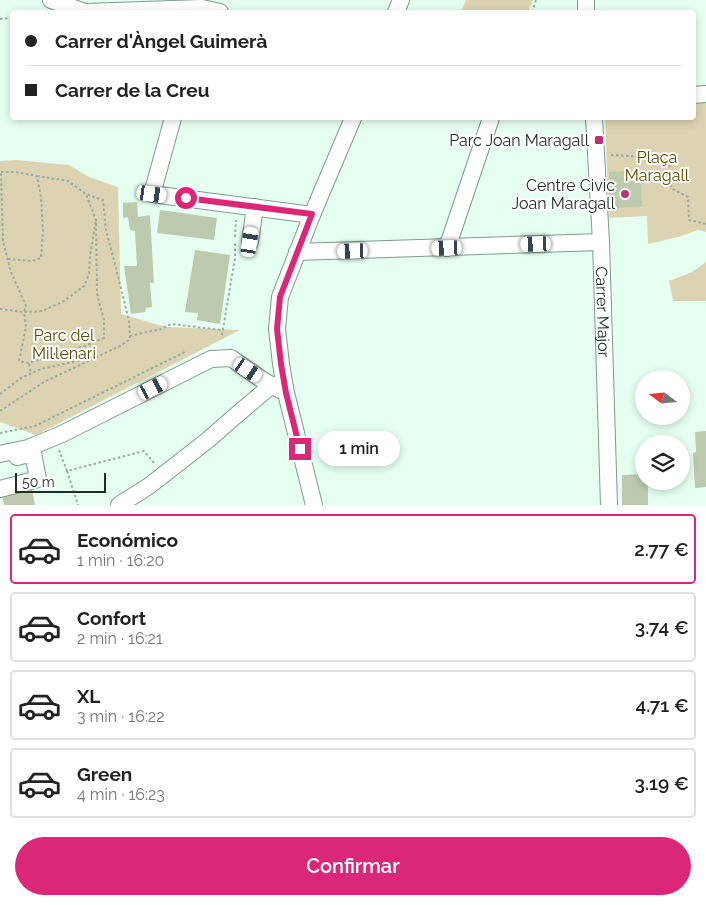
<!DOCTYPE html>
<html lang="es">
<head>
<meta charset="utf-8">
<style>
  :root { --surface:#fff; --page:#f2f2f2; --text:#222; --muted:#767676; --line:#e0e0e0; --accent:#db2777 }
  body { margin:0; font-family:Raleway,sans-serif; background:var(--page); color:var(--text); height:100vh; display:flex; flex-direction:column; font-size:19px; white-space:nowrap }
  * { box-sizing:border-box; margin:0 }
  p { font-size:16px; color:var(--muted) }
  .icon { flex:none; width:28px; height:28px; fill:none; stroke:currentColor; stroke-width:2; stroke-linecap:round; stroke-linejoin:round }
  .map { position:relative; height:505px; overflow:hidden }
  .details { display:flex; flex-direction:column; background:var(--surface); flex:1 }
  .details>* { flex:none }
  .guide { position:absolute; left:10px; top:10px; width:686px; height:110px; border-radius:5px; box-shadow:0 2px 8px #0003; display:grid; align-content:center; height:110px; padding:0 15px; background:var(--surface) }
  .needle { width:32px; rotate:286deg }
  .buttons { position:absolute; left:635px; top:370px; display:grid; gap:10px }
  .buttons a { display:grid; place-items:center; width:55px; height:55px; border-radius:50%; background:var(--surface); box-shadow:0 2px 8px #0003; font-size:25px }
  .scale { position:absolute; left:15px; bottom:12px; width:91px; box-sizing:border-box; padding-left:5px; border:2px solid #212d26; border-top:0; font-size:14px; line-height:18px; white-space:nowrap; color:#212d26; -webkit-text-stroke:4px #fff; paint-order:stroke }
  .end { position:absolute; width:22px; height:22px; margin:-11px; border:6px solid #db2777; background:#fff; box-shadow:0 0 0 2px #fff }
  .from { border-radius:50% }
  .bubble { position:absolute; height:35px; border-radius:18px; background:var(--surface); box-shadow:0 2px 8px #0003; font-size:16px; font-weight:600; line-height:35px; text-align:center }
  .car { position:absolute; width:15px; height:30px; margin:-15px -8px; border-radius:6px; box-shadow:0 0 4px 1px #0007; background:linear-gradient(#fff 24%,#345 0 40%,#fff 0 76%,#345 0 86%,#fff 0) }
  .guide b { display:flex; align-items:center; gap:18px; height:48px; font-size:19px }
  .guide b+b { border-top:1px solid var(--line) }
  .guide i { width:12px; height:12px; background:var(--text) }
  ul { padding:9px 0 0; list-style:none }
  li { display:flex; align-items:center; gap:15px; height:70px; margin:0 10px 8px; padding:0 5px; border:2px solid var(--line); border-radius:5px }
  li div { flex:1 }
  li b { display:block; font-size:19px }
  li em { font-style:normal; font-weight:600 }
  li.selected { border-color:var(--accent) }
  li>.icon { width:45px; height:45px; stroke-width:1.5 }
  .cta { display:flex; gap:10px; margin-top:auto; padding:10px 15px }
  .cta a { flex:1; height:58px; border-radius:30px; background:var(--accent); color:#fff; font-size:20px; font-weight:600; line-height:58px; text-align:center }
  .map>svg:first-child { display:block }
</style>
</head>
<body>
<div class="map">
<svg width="706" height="505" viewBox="0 0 706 505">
  <rect width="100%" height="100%" fill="#e5fff0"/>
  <!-- green -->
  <g fill="#dcd3b3">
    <path d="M466,0h67l-5,12h-67z"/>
    <path d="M694,100h12v132l-8,-2 -20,7 -30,7 -1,-28 -38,2 -4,-100h89z"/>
    <path d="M16,160l53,5 20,12 29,10 3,127 45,13 74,3 -204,105 -36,-13v-261z"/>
    <path d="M706,262v39h-33l-4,-20 23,-9z"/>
  </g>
  <!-- building -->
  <g fill="#bdcaae">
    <path d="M640,170l2,37 -32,1 -1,-36z"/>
    <path d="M137,202l1,15 12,-2 4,68h-4l2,24 -6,1 -1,4 -14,2 -7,-48h13l-2,-35 -5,-1 -2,-13 -5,1v-15z"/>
    <path d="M160,210l57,8 -3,22 -57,-7z"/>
    <path d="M195,250l35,5 -10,69 -23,-4 1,-7 -13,-1z"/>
    <path d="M706,431v56l-11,1 -2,-35 3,-1 -1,-20z"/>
    <path d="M644,474v7h4v24h-26v-30z"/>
    <path d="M31,484l4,21h-31l-2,-13z"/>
  </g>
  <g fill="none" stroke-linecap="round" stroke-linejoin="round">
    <defs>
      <g id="minor">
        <path d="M51,0l34,12 117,-4 18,4"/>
        <path d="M586,0v12"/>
        <path d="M396,12l5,-12"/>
        <path d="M694,95l12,-1"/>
        <path d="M173,118l-21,76 160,21"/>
        <path id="s1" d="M594,118l7,124 8,263"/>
        <path d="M250,242l5,-35"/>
        <path d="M447,248l44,-130"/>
        <path d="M297,252l304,-10"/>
        <path d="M0,454l28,-6 34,-14 149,-75 20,-1 33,23 22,12"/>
        <path d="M0,489l38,-10 -5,-26 -16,4"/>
        <path d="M119,505l30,-19 59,-46 25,-22 39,-33"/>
        <path d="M314,505l-28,-112 -5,-29 -4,-35 3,-32 32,-82 41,-97"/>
      </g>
    </defs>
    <!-- minor casing -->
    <use href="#minor" stroke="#7e9b8a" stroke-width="18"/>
    <!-- path -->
    <g stroke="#98aca0" stroke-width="2" stroke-dasharray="2.5 2.5" stroke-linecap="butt">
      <path d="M532,12l4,-12"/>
      <path d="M0,19l12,-1"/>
      <path d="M611,155l58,3 2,30 17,9 1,23 17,4"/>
      <path d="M1,172h14l22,4 4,21 2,33 -2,28 -9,3 -24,-2"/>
      <path d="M37,176l31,5 18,13 10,26 1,74 7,26v18l-19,8 -21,5 -35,12 -10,-2 7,-34 -2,-15 18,-1 22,-10 20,-15 5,-12 1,-18 6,-36"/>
      <path d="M235,237l1,-17"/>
      <path d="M0,309l24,3 2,-6 -15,-34 -8,-31 -2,-69"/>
      <path d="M222,335l13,-77v-16"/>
      <path d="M130,336l31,-7 10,-5 51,6"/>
      <path d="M29,364l2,10"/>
      <path d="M0,394l21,-16 20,-9 50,-11"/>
      <path d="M0,411l44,-29 76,-36 10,-7 -1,-18 -13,-53 -10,-38 -3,-30 -17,-6"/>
      <path d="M0,433l35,-7 150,-74"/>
      <path d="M59,450l8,21 77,-20 10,12"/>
      <path d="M67,471l11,34"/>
    </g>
    <!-- minor -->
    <use href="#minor" stroke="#fff" stroke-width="16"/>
  </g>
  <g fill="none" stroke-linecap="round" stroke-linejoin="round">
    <!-- route -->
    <path stroke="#db2777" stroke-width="6" d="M186,198l126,16 -32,83 -3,32 4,35 5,29 14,56"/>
  </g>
  <!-- markers -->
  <g fill="#bb3372" stroke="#fff" stroke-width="2">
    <rect x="594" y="135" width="10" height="10" rx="2.5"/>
    <circle cx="625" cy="194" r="5"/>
  </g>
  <g text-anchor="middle" stroke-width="4" stroke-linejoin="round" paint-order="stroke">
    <!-- poi labels -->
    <g font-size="16" fill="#212d26" stroke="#fff" text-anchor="end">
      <text x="589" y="146">Parc Joan Maragall</text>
      <text x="615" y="191">Centre Civic<tspan x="615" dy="18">Joan Maragall</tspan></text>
    </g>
    <!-- park labels -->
    <g font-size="16" fill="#5c4c00" stroke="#fff">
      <text x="657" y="163">Plaça<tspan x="657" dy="18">Maragall</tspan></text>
      <text x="64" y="341">Parc del<tspan x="64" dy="18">Mil·lenari</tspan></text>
    </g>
    <!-- street labels -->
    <g font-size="16" fill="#212d26" stroke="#fff">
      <text dy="6" stroke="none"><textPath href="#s1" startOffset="194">Carrer Major</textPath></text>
    </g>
  </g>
</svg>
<div class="buttons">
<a><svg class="needle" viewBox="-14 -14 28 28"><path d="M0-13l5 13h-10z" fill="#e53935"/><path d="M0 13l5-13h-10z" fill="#767676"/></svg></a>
<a><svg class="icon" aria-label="layers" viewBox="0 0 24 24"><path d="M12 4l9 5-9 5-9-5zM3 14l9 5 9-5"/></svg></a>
</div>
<div class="scale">50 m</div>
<i class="end from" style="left:186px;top:198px"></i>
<i class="end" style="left:300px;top:449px"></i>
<div class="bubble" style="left:318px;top:431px;width:82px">1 min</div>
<i class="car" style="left:152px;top:194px;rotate:98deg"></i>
<i class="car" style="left:250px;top:242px;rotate:9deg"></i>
<i class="car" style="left:536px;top:244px;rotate:268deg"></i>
<i class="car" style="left:447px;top:248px;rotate:268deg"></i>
<i class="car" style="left:353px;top:251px;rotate:268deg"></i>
<i class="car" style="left:248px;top:370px;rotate:124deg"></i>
<i class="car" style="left:153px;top:388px;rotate:63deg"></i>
<div class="guide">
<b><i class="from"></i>Carrer d'Àngel Guimerà</b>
<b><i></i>Carrer de la Creu</b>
</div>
</div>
<section class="details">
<ul>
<li class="selected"><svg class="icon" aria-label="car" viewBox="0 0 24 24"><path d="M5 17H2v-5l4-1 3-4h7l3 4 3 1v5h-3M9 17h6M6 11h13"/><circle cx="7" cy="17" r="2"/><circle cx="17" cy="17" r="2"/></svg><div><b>Económico</b><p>1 min · 16:20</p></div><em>2.77 €</em></li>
<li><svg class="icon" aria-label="car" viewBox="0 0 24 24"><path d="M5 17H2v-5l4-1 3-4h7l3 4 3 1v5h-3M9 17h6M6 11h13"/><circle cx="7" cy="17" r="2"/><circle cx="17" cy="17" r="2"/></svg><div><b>Confort</b><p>2 min · 16:21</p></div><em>3.74 €</em></li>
<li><svg class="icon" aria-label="car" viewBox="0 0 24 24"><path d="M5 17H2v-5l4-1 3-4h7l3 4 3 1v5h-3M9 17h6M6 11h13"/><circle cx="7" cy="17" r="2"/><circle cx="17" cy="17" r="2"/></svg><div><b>XL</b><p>3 min · 16:22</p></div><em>4.71 €</em></li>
<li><svg class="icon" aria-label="car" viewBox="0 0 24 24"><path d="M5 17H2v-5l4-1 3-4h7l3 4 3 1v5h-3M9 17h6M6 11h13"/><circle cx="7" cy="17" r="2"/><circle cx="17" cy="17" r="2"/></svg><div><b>Green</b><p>4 min · 16:23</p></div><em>3.19 €</em></li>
</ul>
<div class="cta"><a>Confirmar</a></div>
</section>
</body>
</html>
